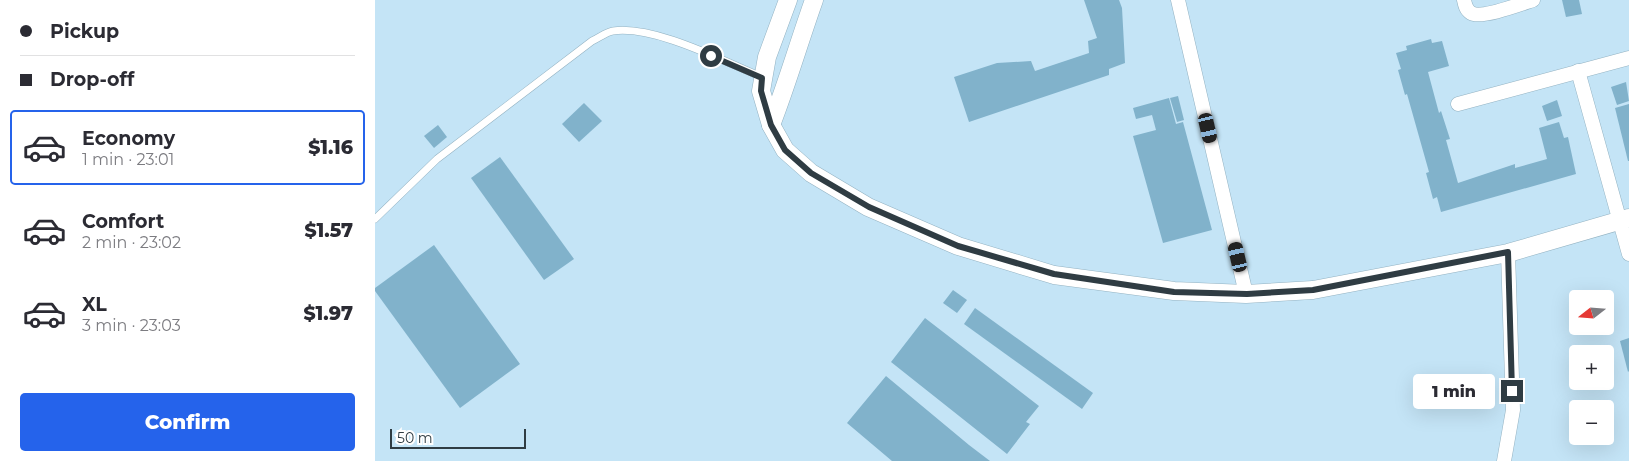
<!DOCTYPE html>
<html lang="en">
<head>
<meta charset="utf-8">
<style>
  :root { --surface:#fff; --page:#f2f2f3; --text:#2b2b33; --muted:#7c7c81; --line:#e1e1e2; --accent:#2563eb }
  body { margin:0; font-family:Montserrat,sans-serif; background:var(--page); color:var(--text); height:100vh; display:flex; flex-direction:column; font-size:19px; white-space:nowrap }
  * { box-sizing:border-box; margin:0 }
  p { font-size:16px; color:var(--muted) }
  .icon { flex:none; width:28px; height:28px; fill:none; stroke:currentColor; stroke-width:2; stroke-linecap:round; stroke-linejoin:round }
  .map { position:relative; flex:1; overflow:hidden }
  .drawer { display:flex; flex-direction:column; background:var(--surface); width:375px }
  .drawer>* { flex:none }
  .top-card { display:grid; align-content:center; height:110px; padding:0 20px; background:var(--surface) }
  .needle { width:32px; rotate:253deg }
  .fabs { position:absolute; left:1194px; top:290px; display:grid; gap:10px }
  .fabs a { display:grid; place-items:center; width:45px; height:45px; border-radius:5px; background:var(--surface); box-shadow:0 5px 20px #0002; font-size:25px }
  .scale { position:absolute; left:15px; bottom:12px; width:136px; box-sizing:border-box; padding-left:5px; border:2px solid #2f3c43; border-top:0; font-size:14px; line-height:18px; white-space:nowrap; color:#2f3c43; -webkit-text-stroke:4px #fff; paint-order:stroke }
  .end { position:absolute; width:22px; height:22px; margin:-11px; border:6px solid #2f3c43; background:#fff; box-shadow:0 0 0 2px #fff }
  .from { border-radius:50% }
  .bubble { position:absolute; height:35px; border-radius:5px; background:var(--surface); box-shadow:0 5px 20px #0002; font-size:16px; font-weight:800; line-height:35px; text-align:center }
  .car { position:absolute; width:15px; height:30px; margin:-15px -8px; border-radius:6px; box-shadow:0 0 4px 1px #0007; background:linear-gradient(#222 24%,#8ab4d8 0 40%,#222 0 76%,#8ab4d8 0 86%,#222 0) }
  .top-card b { display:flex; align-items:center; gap:18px; height:48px; font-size:19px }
  .top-card b+b { border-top:1px solid var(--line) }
  .top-card i { width:12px; height:12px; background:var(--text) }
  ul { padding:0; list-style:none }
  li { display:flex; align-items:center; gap:15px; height:75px; margin:0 10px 8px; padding:0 10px; border:2px solid transparent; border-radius:5px }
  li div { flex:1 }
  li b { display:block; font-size:19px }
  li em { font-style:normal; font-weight:800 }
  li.on { border-color:var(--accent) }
  li>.icon { width:45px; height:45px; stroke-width:1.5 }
  .primary-button { display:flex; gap:10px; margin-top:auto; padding:10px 20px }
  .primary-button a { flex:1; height:58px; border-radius:5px; background:var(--accent); color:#fff; font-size:20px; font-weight:800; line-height:58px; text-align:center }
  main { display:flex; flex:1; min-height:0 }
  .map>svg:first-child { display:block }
</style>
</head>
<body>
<main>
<section class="drawer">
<div class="top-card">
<b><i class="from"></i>Pickup</b>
<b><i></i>Drop-off</b>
</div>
<ul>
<li class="on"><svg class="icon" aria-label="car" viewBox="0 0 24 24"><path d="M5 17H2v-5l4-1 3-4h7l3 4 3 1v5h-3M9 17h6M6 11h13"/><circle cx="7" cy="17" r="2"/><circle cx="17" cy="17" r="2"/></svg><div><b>Economy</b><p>1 min · 23:01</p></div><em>$1.16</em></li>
<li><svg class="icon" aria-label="car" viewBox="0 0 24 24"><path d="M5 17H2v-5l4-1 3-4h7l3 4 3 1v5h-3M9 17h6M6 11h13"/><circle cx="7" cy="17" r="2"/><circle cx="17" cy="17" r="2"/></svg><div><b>Comfort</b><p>2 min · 23:02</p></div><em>$1.57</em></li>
<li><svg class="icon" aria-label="car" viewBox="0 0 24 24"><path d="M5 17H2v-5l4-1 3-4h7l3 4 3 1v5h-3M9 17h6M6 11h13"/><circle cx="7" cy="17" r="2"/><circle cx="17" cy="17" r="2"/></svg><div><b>XL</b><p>3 min · 23:03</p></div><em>$1.97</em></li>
</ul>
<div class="primary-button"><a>Confirm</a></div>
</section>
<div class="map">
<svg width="1254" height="461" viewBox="0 0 1254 461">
  <rect width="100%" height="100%" fill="#c4e4f6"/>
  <!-- building -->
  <g fill="#81b2cb">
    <path d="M709,0h35l3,8 3,55 -16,6v6l-140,47 -15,-45 43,-14 34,-2 4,10 54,-18 -1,-12 9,-3z"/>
    <path d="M1187,0h17l3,14 -16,3z"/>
    <path d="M1056,39l1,4 10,-2 7,25 -21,6 11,41 2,-2 9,28 -4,1 12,43 57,-19v4l32,-9 -8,-31 20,-6 5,16 4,-1 8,37 -135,38 -4,-15 -4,2 -7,-26 3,-1 -22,-78 -2,1 -7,-25 3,-1 -5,-16 11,-3 -1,-4z"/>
    <path d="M1251,82l3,19 -12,4 -6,-18z"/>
    <path d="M803,96l6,24 -7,2 -7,-24z"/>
    <path d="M794,98l7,26 7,-2 29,108 -49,13 -30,-107 23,-6 -4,-15 -16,4 -3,-11z"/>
    <path d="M1182,100l5,16 -15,5 -5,-15z"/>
    <path d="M209,103l18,18 -23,21 -17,-18z"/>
    <path d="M1254,104v57h-1l-13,-53z"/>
    <path d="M63,125l9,12 -13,11 -10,-12z"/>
    <path d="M125,157l74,102 -30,21 -73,-102z"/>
    <path d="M59,245l86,119 -60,44 -85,-117v-3z"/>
    <path d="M578,290l14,10 -10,13 -14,-10z"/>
    <path d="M600,308l118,85 -11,16 -118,-85z"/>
    <path d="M550,318l114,88 -13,16 4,2 -23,30 -116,-92z"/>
    <path d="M1254,338v33l-1,1 -8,-31z"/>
    <path d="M511,376l83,69 21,16h-98l-45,-38z"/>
  </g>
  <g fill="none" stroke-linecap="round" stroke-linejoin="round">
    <defs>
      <path id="service" d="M0,219l62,-60 155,-118c7,-3 14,-9 21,-10 41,-6 110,30 149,46"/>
      <g id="minor">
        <path d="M803,0l68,294"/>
        <path d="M1089,0c1,5 2,10 7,13 10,6 50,-9 62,-13"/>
        <path d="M1203,71l51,183"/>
        <path d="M1083,104l171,-46"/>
        <path d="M1129,461l9,-51 -5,-157"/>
      </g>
      <g id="tertiary">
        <path d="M413,0l-21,57 -6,34 10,34 14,25 26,23 57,34 90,39 96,29 120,16 72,3 67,-4 195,-37 121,-35"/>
        <path d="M396,125c16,-41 28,-83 43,-125"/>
      </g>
    </defs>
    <!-- service casing -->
    <use href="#service" stroke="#93b2c2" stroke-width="8"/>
    <!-- minor casing -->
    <use href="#minor" stroke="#93b2c2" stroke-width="15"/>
    <!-- tertiary casing -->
    <use href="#tertiary" stroke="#93b2c2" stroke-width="19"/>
    <!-- service -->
    <use href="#service" stroke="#fff" stroke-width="7"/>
    <!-- minor -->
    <use href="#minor" stroke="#fff" stroke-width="14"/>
    <!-- tertiary -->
    <use href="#tertiary" stroke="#fff" stroke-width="18"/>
  </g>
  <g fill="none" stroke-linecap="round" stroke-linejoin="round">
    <!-- route -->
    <path stroke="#2f3c43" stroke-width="6" d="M336,56l51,22 -1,13 10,34 14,25 26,23 58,34 89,39 96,28 120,18 73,2 66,-4 195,-38 4,139"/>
  </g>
</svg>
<div class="fabs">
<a><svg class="needle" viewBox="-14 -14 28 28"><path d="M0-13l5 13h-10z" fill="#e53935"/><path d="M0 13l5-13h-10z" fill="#7c7c81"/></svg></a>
<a>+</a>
<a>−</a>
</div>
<div class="scale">50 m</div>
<i class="end from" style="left:336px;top:56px"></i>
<i class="end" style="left:1137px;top:391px"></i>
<div class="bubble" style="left:1038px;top:374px;width:82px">1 min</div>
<i class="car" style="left:833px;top:128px;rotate:167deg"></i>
<i class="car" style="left:863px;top:257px;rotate:347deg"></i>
</div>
</main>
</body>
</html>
